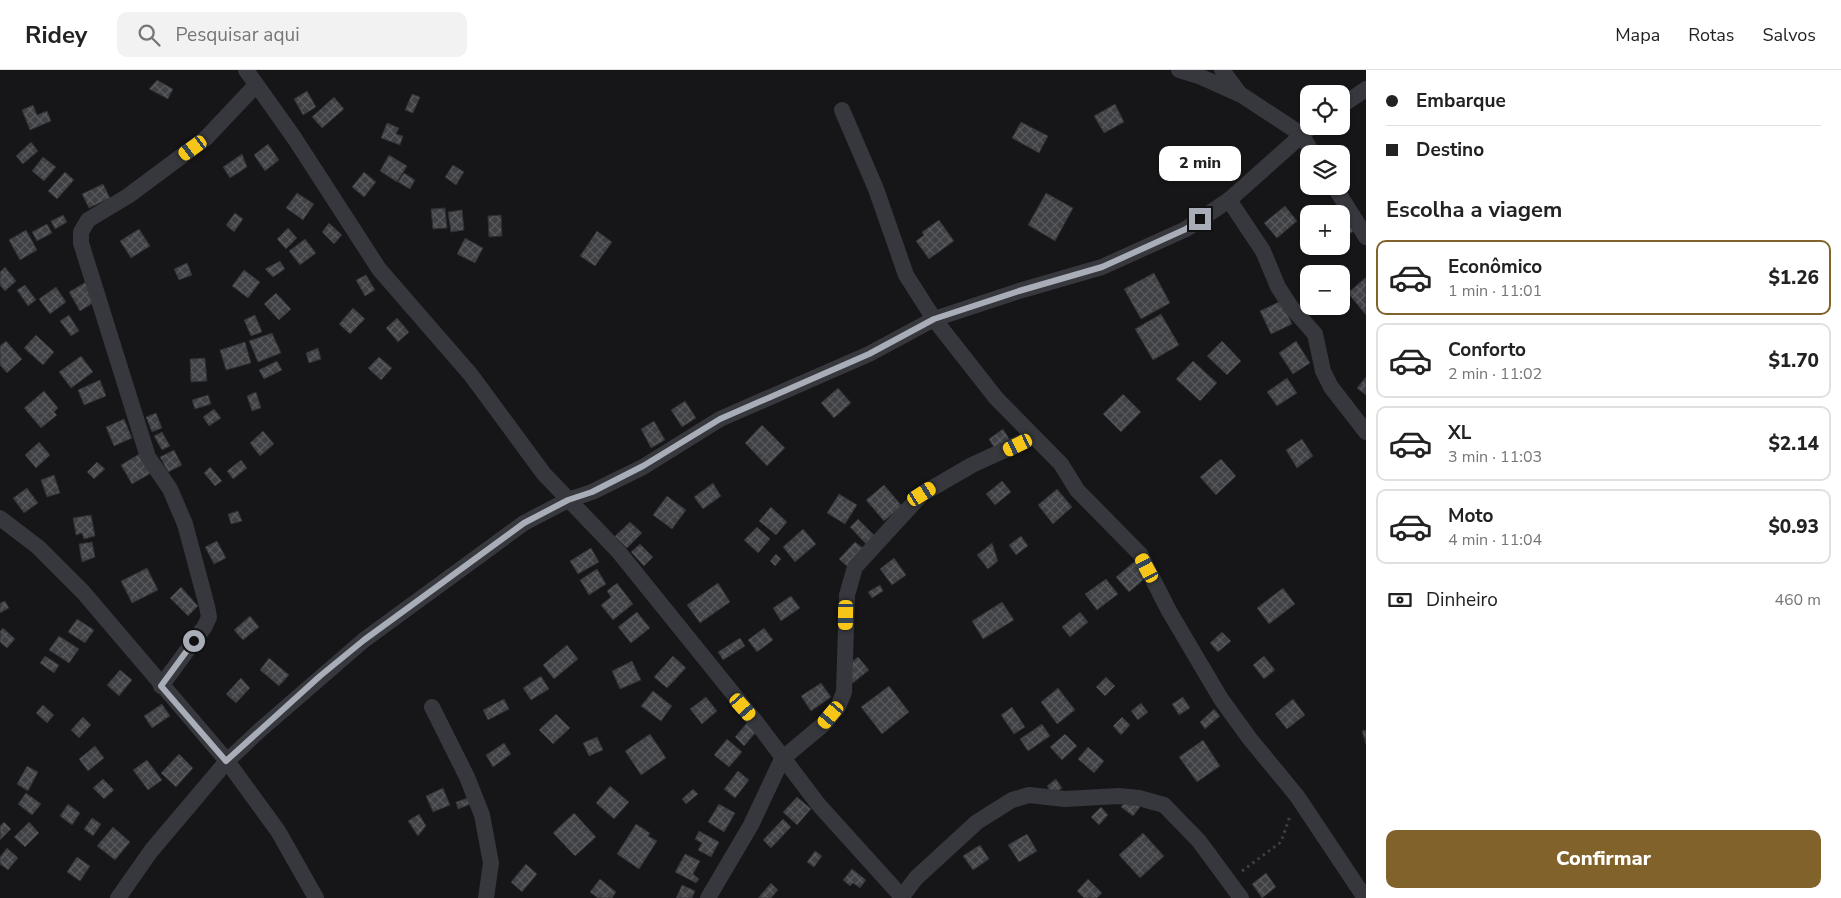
<!DOCTYPE html>
<html lang="pt">
<head>
<meta charset="utf-8">
<style>
  :root { --surface:#fff; --page:#f2f2f2; --text:#222; --muted:#767676; --line:#e0e0e0; --accent:#80622a }
  body { margin:0; font-family:"Nunito Sans",sans-serif; background:var(--page); color:var(--text); height:100vh; display:flex; flex-direction:column; font-size:19px; white-space:nowrap }
  * { box-sizing:border-box; margin:0 }
  p { font-size:16px; color:var(--muted) }
  .icon { flex:none; width:28px; height:28px; fill:none; stroke:currentColor; stroke-width:2; stroke-linecap:round; stroke-linejoin:round }
  .map { position:relative; flex:1; overflow:hidden }
  .side { display:flex; flex-direction:column; background:var(--surface); width:475px }
  .side>* { flex:none }
  .banner { display:grid; align-content:center; height:110px; padding:0 20px; background:var(--surface) }
  .fabs { position:absolute; left:1300px; top:15px; display:grid; gap:10px }
  .fabs a { display:grid; place-items:center; width:50px; height:50px; border-radius:10px; background:var(--surface); box-shadow:0 1px 4px #0004; font-size:25px }
  .end { position:absolute; width:22px; height:22px; margin:-11px; border:6px solid #a8adb8; background:#111; box-shadow:0 0 0 2px #111 }
  .from { border-radius:50% }
  .bubble { position:absolute; height:35px; border-radius:10px; background:var(--surface); box-shadow:0 1px 4px #0004; font-size:16px; font-weight:800; line-height:35px; text-align:center }
  .car { position:absolute; width:15px; height:30px; margin:-15px -8px; border-radius:6px; box-shadow:0 0 4px 1px #0007; background:linear-gradient(#f5c518 24%,#345 0 40%,#f5c518 0 76%,#345 0 86%,#f5c518 0) }
  .banner b { display:flex; align-items:center; gap:18px; height:48px; font-size:19px }
  .banner b+b { border-top:1px solid var(--line) }
  .banner i { width:12px; height:12px; background:var(--text) }
  ul { padding:0; list-style:none }
  li { display:flex; align-items:center; gap:15px; height:75px; margin:0 10px 8px; padding:0 10px; border:2px solid var(--line); border-radius:10px }
  li div { flex:1 }
  li b { display:block; font-size:19px }
  li em { font-style:normal; font-weight:800 }
  li.current { border-color:var(--accent) }
  li>.icon { width:45px; height:45px; stroke-width:1.5 }
  h2 { padding:0 20px; font-size:22px; line-height:60px }
  .pay { display:flex; align-items:center; gap:12px; height:55px; padding:0 20px; font-size:19px }
  .pay p { margin-inline-start:auto }
  .primary-button { display:flex; gap:10px; margin-top:auto; padding:10px 20px }
  .primary-button a { flex:1; height:58px; border-radius:10px; background:var(--accent); color:#fff; font-size:20px; font-weight:800; line-height:58px; text-align:center }
  header { display:flex; align-items:center; gap:30px; box-sizing:border-box; height:70px; padding:0 25px; background:var(--surface); border-bottom:1px solid var(--line) }
  header strong { font-size:24px }
  nav { display:flex; gap:28px; margin-inline-start:auto; font-size:18px }
  .search { width:350px; height:45px; background:var(--page); display:flex; align-items:center; gap:12px; box-sizing:border-box; padding:0 18px; border-radius:10px; color:var(--muted); font-size:19px }
  main { display:flex; flex:1; min-height:0 }
  .map>svg:first-child { display:block }
</style>
</head>
<body>
<header>
<strong>Ridey</strong>
<div class="search"><svg class="icon" aria-label="search" viewBox="0 0 24 24"><circle cx="10" cy="10" r="6"/><path d="M15 15l6 6"/></svg>Pesquisar aqui</div>
<nav><a>Mapa</a><a>Rotas</a><a>Salvos</a></nav>
</header>
<main>
<div class="map">
<svg width="1366" height="828" viewBox="0 0 1366 828">
  <defs>
    <pattern id="building-cross-hatch" width="8" height="8" patternUnits="userSpaceOnUse" patternTransform="scale(1.25)"><rect width="8" height="8" fill="#404145"/><path d="M0 0l8 8M0 8l8-8" fill="none" stroke="#595a5e"/></pattern>
  </defs>
  <rect width="100%" height="100%" fill="#161618"/>
  <!-- building -->
  <g fill="url(#building-cross-hatch)" stroke="#303034">
    <path d="M157,10l16,9 -5,10 -19,-10z"/>
    <path d="M307,21l9,16 -13,8 -9,-16z"/>
    <path d="M412,24l8,3 -7,16 -8,-3z"/>
    <path d="M334,27l10,12 -22,19 -10,-11z"/>
    <path d="M1115,34l9,18 -20,11 -10,-17z"/>
    <path d="M33,35l4,10 10,-4 4,10 -21,9 -8,-20z"/>
    <path d="M1021,52l27,14 -9,17 -27,-15z"/>
    <path d="M387,53l12,5 -3,6 7,2 -3,9 -19,-7z"/>
    <path d="M31,72l7,9 -15,13 -7,-8z"/>
    <path d="M268,74l11,16 -14,11 -11,-16z"/>
    <path d="M242,84l5,13 -17,11 -7,-11z"/>
    <path d="M389,85l18,11 -10,16 -17,-11z"/>
    <path d="M43,87l13,10 -12,14 -12,-10z"/>
    <path d="M453,95l11,7 -8,13 -11,-8z"/>
    <path d="M65,102l9,8 -17,19 -9,-8z"/>
    <path d="M364,102l12,10 -12,15 -12,-10z"/>
    <path d="M404,103l11,7 -5,9 -12,-7z"/>
    <path d="M103,114l7,14 -21,10 -7,-14z"/>
    <path d="M297,123l17,11 -11,16 -17,-12z"/>
    <path d="M1046,123l27,15 -18,33 -27,-16z"/>
    <path d="M1285,136l12,15 -20,17 -13,-15z"/>
    <path d="M445,138l2,20 -14,1 -2,-20z"/>
    <path d="M1341,139l15,20 -15,12v-27h-6z"/>
    <path d="M462,140l2,20 -13,2 -3,-20z"/>
    <path d="M235,143l8,6 -9,13 -8,-7z"/>
    <path d="M63,145l4,7 -12,7 -4,-8z"/>
    <path d="M501,145l1,21 -13,1 -1,-21z"/>
    <path d="M939,150l15,21 -25,18 -13,-18 8,-6 -2,-3z"/>
    <path d="M329,153l13,12 -8,9 -12,-12z"/>
    <path d="M47,154l5,9 -15,8 -5,-9z"/>
    <path d="M288,158l9,10 -11,11 -9,-10z"/>
    <path d="M139,159l11,17 -19,12 -11,-17z"/>
    <path d="M26,160l11,20 -17,10 -11,-20z"/>
    <path d="M597,161l15,11 -17,24 -15,-10z"/>
    <path d="M465,168l18,10 -8,15 -18,-9z"/>
    <path d="M305,169l11,14 -16,12 -11,-14z"/>
    <path d="M280,191l5,8 -12,8 -8,-8z"/>
    <path d="M187,193l5,12 -13,5 -5,-11z"/>
    <path d="M5,197l11,14 -11,10 -5,-6v-13z"/>
    <path d="M244,200l16,12 -12,16 -16,-12z"/>
    <path d="M1154,203l16,30 -29,16 -17,-30z"/>
    <path d="M366,205l9,15 -10,6 -9,-16z"/>
    <path d="M1365,208l1,1v36l-18,-22z"/>
    <path d="M86,212l12,18 -18,11 -11,-19z"/>
    <path d="M25,215l11,15 -8,6 -11,-16z"/>
    <path d="M56,217l10,15 -16,12 -11,-15z"/>
    <path d="M276,223l15,16 -12,11 -15,-16z"/>
    <path d="M1281,231l11,23 -21,10 -11,-23z"/>
    <path d="M1326,236h13l-9,6z"/>
    <path d="M353,238l12,11 -15,15 -11,-10z"/>
    <path d="M1161,244l18,31 -26,15 -18,-31z"/>
    <path d="M69,245l10,16 -8,5 -11,-15z"/>
    <path d="M255,245l7,17 -11,4 -7,-16z"/>
    <path d="M397,248l12,14 -11,10 -12,-14z"/>
    <path d="M272,263l9,20 -23,9 -9,-21z"/>
    <path d="M36,265l18,17 -11,13 -19,-17z"/>
    <path d="M6,271l16,18 -15,14 -7,-8v-19z"/>
    <path d="M1222,271l19,20 -14,14 -20,-19z"/>
    <path d="M1296,271l14,22 -17,11 -14,-21z"/>
    <path d="M245,272l6,21 -25,7 -6,-20z"/>
    <path d="M318,278l3,11 -12,4 -3,-10z"/>
    <path d="M81,286l12,16 -22,16 -12,-16z"/>
    <path d="M379,287l13,11 -11,12 -13,-12z"/>
    <path d="M205,288l2,23 -16,1 -1,-23z"/>
    <path d="M277,291l5,9 -18,9 -5,-9z"/>
    <path d="M1193,291l24,22 -17,18 -24,-22z"/>
    <path d="M1366,307v18l-9,-7z"/>
    <path d="M1287,308l10,15 -20,13 -10,-14z"/>
    <path d="M100,310l6,16 -22,9 -6,-15z"/>
    <path d="M838,318l13,15 -17,15 -13,-15z"/>
    <path d="M44,321l14,17 -4,4 3,3 -16,13 -17,-20z"/>
    <path d="M256,322l5,16 -9,3 -5,-15z"/>
    <path d="M1123,324l18,18 -20,20 -18,-18z"/>
    <path d="M208,325l3,9 -16,5 -3,-9z"/>
    <path d="M685,331l11,17 -14,9 -11,-17z"/>
    <path d="M214,339l7,9 -12,8 -6,-9z"/>
    <path d="M156,343l6,15 -10,4 -6,-15z"/>
    <path d="M124,349l8,19 -18,8 -8,-19z"/>
    <path d="M654,351l11,19 -14,8 -10,-19z"/>
    <path d="M762,355l23,23 -18,18 -22,-23z"/>
    <path d="M1003,359l7,11 -15,9 -6,-10z"/>
    <path d="M263,361l11,13 -14,12 -10,-13z"/>
    <path d="M162,362l8,14 -8,4 -8,-14z"/>
    <path d="M1302,369l11,17 -16,12 -11,-18z"/>
    <path d="M39,372l11,13 -14,13 -11,-13z"/>
    <path d="M174,380l8,15 -14,7 -8,-15z"/>
    <path d="M141,383l12,19 -21,12 -11,-19z"/>
    <path d="M1221,389l15,17 -20,19 -16,-18z"/>
    <path d="M241,390l6,8 -14,11 -6,-8z"/>
    <path d="M97,392l8,7 -11,10 -7,-7z"/>
    <path d="M210,397l12,14 -7,5 -11,-13z"/>
    <path d="M54,405l6,18 -13,4 -6,-17z"/>
    <path d="M1002,411l9,11 -16,13 -9,-11z"/>
    <path d="M713,413l8,13 -18,13 -9,-12z"/>
    <path d="M884,415l18,21 -18,15 -18,-21z"/>
    <path d="M27,418l11,15 -14,10 -11,-15z"/>
    <path d="M1057,419l15,18 -19,17 -15,-19z"/>
    <path d="M839,424l18,11 -12,19 -18,-11z"/>
    <path d="M667,426l19,14 -14,19 -19,-14z"/>
    <path d="M771,437l16,15 -11,13 -17,-14z"/>
    <path d="M238,441l4,10 -11,3 -3,-10z"/>
    <path d="M91,445l4,21 -11,3 -2,-6 -6,2 -3,-17z"/>
    <path d="M858,449l18,18 -9,8 -17,-18z"/>
    <path d="M630,452l12,11 -15,15 -12,-12z"/>
    <path d="M757,457l13,12 -12,14 -14,-13z"/>
    <path d="M803,459l13,15 -21,18 -12,-15z"/>
    <path d="M1021,466l7,10 -12,9 -7,-10z"/>
    <path d="M217,471l9,17 -12,6 -9,-17z"/>
    <path d="M92,472l3,15 -13,5 -3,-18z"/>
    <path d="M855,472l9,7 -16,18 -9,-8z"/>
    <path d="M992,473l6,18 -10,8 -11,-14z"/>
    <path d="M640,474l13,13 -9,9 -13,-14z"/>
    <path d="M591,478l8,14 -21,12 -8,-13z"/>
    <path d="M776,484l5,5 -6,7 -5,-5z"/>
    <path d="M894,488l12,17 -14,10 -12,-16z"/>
    <path d="M1135,491l13,15 -19,16 -13,-15z"/>
    <path d="M147,498l11,22 -26,13 -11,-22z"/>
    <path d="M597,499l9,15 -17,11 -9,-15z"/>
    <path d="M1106,509l12,15 -21,16 -12,-16z"/>
    <path d="M617,513l16,21 -20,16 -12,-15 10,-8 -4,-6z"/>
    <path d="M718,513l12,19 -30,21 -13,-18z"/>
    <path d="M880,515l3,6 -11,7 -4,-6z"/>
    <path d="M181,517l17,19 -10,10 -18,-18z"/>
    <path d="M1283,518l12,16 -26,20 -12,-16z"/>
    <path d="M791,526l9,12 -19,13 -8,-13z"/>
    <path d="M5,531l4,7 -9,5v-10z"/>
    <path d="M1002,532l12,18 -31,19 -11,-18z"/>
    <path d="M637,542l13,16 -19,15 -13,-16z"/>
    <path d="M1080,542l8,10 -18,15 -8,-10z"/>
    <path d="M250,546l9,11 -16,13 -9,-10z"/>
    <path d="M77,549l17,11 -9,13 -17,-11z"/>
    <path d="M3,558l12,11 -8,9 -7,-6v-11z"/>
    <path d="M764,558l9,12 -16,12 -9,-12z"/>
    <path d="M1222,562l9,9 -13,11 -8,-9z"/>
    <path d="M59,566l20,13 -10,14 -20,-13z"/>
    <path d="M740,568l5,8 -22,14 -5,-8z"/>
    <path d="M567,575l11,14 -24,20 -11,-14z"/>
    <path d="M45,586l14,9 -5,8 -14,-10z"/>
    <path d="M673,586l13,12 -19,20 -13,-11z"/>
    <path d="M1264,586l11,14 -11,9 -11,-14z"/>
    <path d="M858,587l11,13 -16,13 -11,-13z"/>
    <path d="M269,588l20,17 -10,11 -19,-16z"/>
    <path d="M632,591l9,19 -21,9 -8,-18z"/>
    <path d="M120,600l12,10 -13,16 -12,-11z"/>
    <path d="M541,606l8,13 -18,11 -8,-12z"/>
    <path d="M1106,607l9,9 -10,10 -9,-9z"/>
    <path d="M241,608l9,10 -14,15 -10,-9z"/>
    <path d="M821,613l10,14 -20,14 -10,-15z"/>
    <path d="M889,616l20,26 -27,22 -21,-27z"/>
    <path d="M1058,618l17,22 -18,14 -16,-22z"/>
    <path d="M653,621l19,15 -11,15 -20,-15z"/>
    <path d="M706,627l11,14 -15,13 -12,-15z"/>
    <path d="M1183,627l7,11 -11,7 -7,-11z"/>
    <path d="M504,629l5,10 -21,11 -5,-10z"/>
    <path d="M1293,629l12,16 -18,14 -12,-15z"/>
    <path d="M1141,633l7,9 -10,8 -7,-9z"/>
    <path d="M162,634l8,12 -18,12 -8,-12z"/>
    <path d="M43,635l11,10 -7,8 -11,-10z"/>
    <path d="M1012,637l13,20 -11,7 -13,-19z"/>
    <path d="M1214,639l6,7 -15,13 -5,-7z"/>
    <path d="M556,644l14,14 -17,16 -14,-14z"/>
    <path d="M83,647l8,8 -12,13 -8,-8z"/>
    <path d="M1122,647l8,8 -9,10 -8,-9z"/>
    <path d="M747,653l9,9 -12,14 -9,-9z"/>
    <path d="M1042,654l8,12 -22,15 -8,-12z"/>
    <path d="M1366,660v14l-4,-13z"/>
    <path d="M650,664l16,24 -25,17 -16,-24z"/>
    <path d="M1065,664l12,12 -15,14 -12,-13z"/>
    <path d="M597,667l6,13 -14,6 -6,-13z"/>
    <path d="M727,669l15,13 -13,15 -15,-12z"/>
    <path d="M1203,670l17,26 -23,16 -18,-25z"/>
    <path d="M504,673l7,11 -18,13 -7,-12z"/>
    <path d="M95,676l9,12 -16,13 -9,-12z"/>
    <path d="M1088,677l16,14 -10,12 -16,-14z"/>
    <path d="M179,684l14,14 -17,19 -15,-14z"/>
    <path d="M147,690l15,20 -14,10 -15,-20z"/>
    <path d="M27,696l11,6 -10,19 -11,-7z"/>
    <path d="M738,701l11,9 -14,18 -11,-9z"/>
    <path d="M103,709l11,11 -10,9 -11,-11z"/>
    <path d="M1056,709l6,9 -9,6 -6,-8z"/>
    <path d="M610,716l19,16 -15,17 -18,-16z"/>
    <path d="M443,718l7,17 -17,7 -7,-16z"/>
    <path d="M693,719l5,5 -12,10 -4,-5z"/>
    <path d="M26,723l15,11 -9,11 -14,-11z"/>
    <path d="M471,727l2,6 -15,6 -2,-7z"/>
    <path d="M797,727l14,12 -14,16 -14,-13z"/>
    <path d="M1129,728l11,9 -7,9 -12,-9z"/>
    <path d="M68,734l12,9 -8,12 -12,-9z"/>
    <path d="M719,734l16,9 -11,19 -16,-10z"/>
    <path d="M1101,737l7,8 -9,10 -8,-8z"/>
    <path d="M574,743l22,24 -21,19 -22,-23z"/>
    <path d="M419,744l7,12 -8,10 -10,-15z"/>
    <path d="M92,748l9,6 -8,12 -9,-7z"/>
    <path d="M783,749l8,8 -20,21 -8,-8z"/>
    <path d="M4,752l7,7 -11,11v-14z"/>
    <path d="M29,752l10,11 -14,14 -11,-10z"/>
    <path d="M636,754l14,9 -2,3 9,5 -18,28 -22,-15z"/>
    <path d="M113,757l17,15 -15,18 -18,-14z"/>
    <path d="M699,761l20,11 -8,15 -13,-7 4,-7 -7,-4z"/>
    <path d="M1143,763l21,23 -24,22 -21,-23z"/>
    <path d="M1027,764l10,17 -18,11 -11,-17z"/>
    <path d="M980,775l9,14 -16,11 -10,-14z"/>
    <path d="M7,778l11,10 -10,12 -8,-6v-7z"/>
    <path d="M815,781l7,5 -8,11 -7,-5z"/>
    <path d="M685,784l15,7 -7,13 6,5 -3,4 -21,-11z"/>
    <path d="M77,787l13,9 -10,15 -13,-9z"/>
    <path d="M526,794l11,10 -15,18 -11,-10z"/>
    <path d="M852,799l14,11 -6,8 -7,-5 -3,3 -7,-6z"/>
    <path d="M1266,803l10,14 -14,11 -10,-14z"/>
    <path d="M600,809l16,13 -4,6h-14l-8,-6z"/>
    <path d="M1088,809l14,14 -5,5h-13l-7,-7z"/>
    <path d="M771,813l7,7 -7,8h-13z"/>
    <path d="M682,815l13,6 -3,7h-16z"/>
  </g>
  <g fill="none" stroke-linecap="round" stroke-linejoin="round">
    <!-- path -->
    <path stroke="#3d3f44" stroke-width="3" stroke-dasharray="2.5 4" stroke-linecap="butt" d="M1242,801l39,-29 9,-26"/>
    <!-- street -->
    <g stroke="#37383d" stroke-width="16">
      <path d="M246,0l49,69 84,130 92,106 73,99 74,77 138,171 62,82 85,94"/>
      <path d="M1179,0l20,6 40,18"/>
      <path d="M1222,0l18,24 61,40 12,20"/>
      <path d="M1341,36l25,-17"/>
      <path d="M842,40l34,79 30,86 28,44 62,79 65,66 16,26 63,64 29,57 52,88 29,40 47,57 68,102"/>
      <path d="M1334,116l32,51"/>
      <path d="M1229,130l34,51 15,36 13,20 24,27 8,37 8,16 35,45"/>
      <path d="M0,448l38,29 45,45 144,169 51,70 38,67"/>
      <path d="M161,616l44,-60 4,-9 -2,-11 -22,-82 -15,-35 -22,-32 -67,-214v-11l7,-12 40,-24 78,-58 50,-53"/>
      <path d="M432,637l35,70 15,38 9,48 -5,35"/>
      <path d="M118,828l33,-47 76,-90 33,-31 104,-90 160,-117 44,-23 24,-8 51,-25 77,-48 149,-65 65,-35 85,-28 83,-24 84,-38 43,-29 83,-74"/>
      <path d="M708,828l43,-73 31,-66 43,-36 13,-16 6,-15 3,-97 8,-28 67,-73 50,-29 61,-28"/>
      <path d="M901,828l15,-20 61,-56 35,-22 17,-5 36,4 54,-3 20,2 25,7 35,36 42,57"/>
    </g>
  </g>
  <g fill="none" stroke-linecap="round" stroke-linejoin="round">
    <!-- route -->
    <path stroke="#a8adb8" stroke-width="6" d="M194,571l-33,45 65,75 94,-85 44,-36 160,-117 44,-23 24,-8 51,-26 77,-47 149,-65 65,-35 85,-28 83,-24 84,-38 14,-10"/>
  </g>
</svg>
<div class="fabs">
<a><svg class="icon" aria-label="locate" viewBox="0 0 24 24"><circle cx="12" cy="12" r="6"/><path d="M12 2v4M12 18v4M2 12h4M18 12h4"/></svg></a>
<a><svg class="icon" aria-label="layers" viewBox="0 0 24 24"><path d="M12 4l9 5-9 5-9-5zM3 14l9 5 9-5"/></svg></a>
<a>+</a>
<a>−</a>
</div>
<i class="end from" style="left:194px;top:571px"></i>
<i class="end" style="left:1200px;top:149px"></i>
<div class="bubble" style="left:1159px;top:76px;width:82px">2 min</div>
<i class="car" style="left:193px;top:78px;rotate:234deg"></i>
<i class="car" style="left:1018px;top:375px;rotate:244deg"></i>
<i class="car" style="left:922px;top:424px;rotate:58deg"></i>
<i class="car" style="left:1147px;top:498px;rotate:332deg"></i>
<i class="car" style="left:846px;top:545px;rotate:181deg"></i>
<i class="car" style="left:743px;top:637px;rotate:139deg"></i>
<i class="car" style="left:831px;top:645px;rotate:220deg"></i>
</div>
<section class="side">
<div class="banner">
<b><i class="from"></i>Embarque</b>
<b><i></i>Destino</b>
</div>
<h2>Escolha a viagem</h2>
<ul>
<li class="current"><svg class="icon" aria-label="car" viewBox="0 0 24 24"><path d="M5 17H2v-5l4-1 3-4h7l3 4 3 1v5h-3M9 17h6M6 11h13"/><circle cx="7" cy="17" r="2"/><circle cx="17" cy="17" r="2"/></svg><div><b>Econômico</b><p>1 min · 11:01</p></div><em>$1.26</em></li>
<li><svg class="icon" aria-label="car" viewBox="0 0 24 24"><path d="M5 17H2v-5l4-1 3-4h7l3 4 3 1v5h-3M9 17h6M6 11h13"/><circle cx="7" cy="17" r="2"/><circle cx="17" cy="17" r="2"/></svg><div><b>Conforto</b><p>2 min · 11:02</p></div><em>$1.70</em></li>
<li><svg class="icon" aria-label="car" viewBox="0 0 24 24"><path d="M5 17H2v-5l4-1 3-4h7l3 4 3 1v5h-3M9 17h6M6 11h13"/><circle cx="7" cy="17" r="2"/><circle cx="17" cy="17" r="2"/></svg><div><b>XL</b><p>3 min · 11:03</p></div><em>$2.14</em></li>
<li><svg class="icon" aria-label="car" viewBox="0 0 24 24"><path d="M5 17H2v-5l4-1 3-4h7l3 4 3 1v5h-3M9 17h6M6 11h13"/><circle cx="7" cy="17" r="2"/><circle cx="17" cy="17" r="2"/></svg><div><b>Moto</b><p>4 min · 11:04</p></div><em>$0.93</em></li>
</ul>
<div class="pay"><svg class="icon" aria-label="cash" viewBox="0 0 24 24"><path d="M3 7h18v10H3z"/><circle cx="12" cy="12" r="2"/></svg>Dinheiro<p>460 m</p></div>
<div class="primary-button"><a>Confirmar</a></div>
</section>
</main>
</body>
</html>
